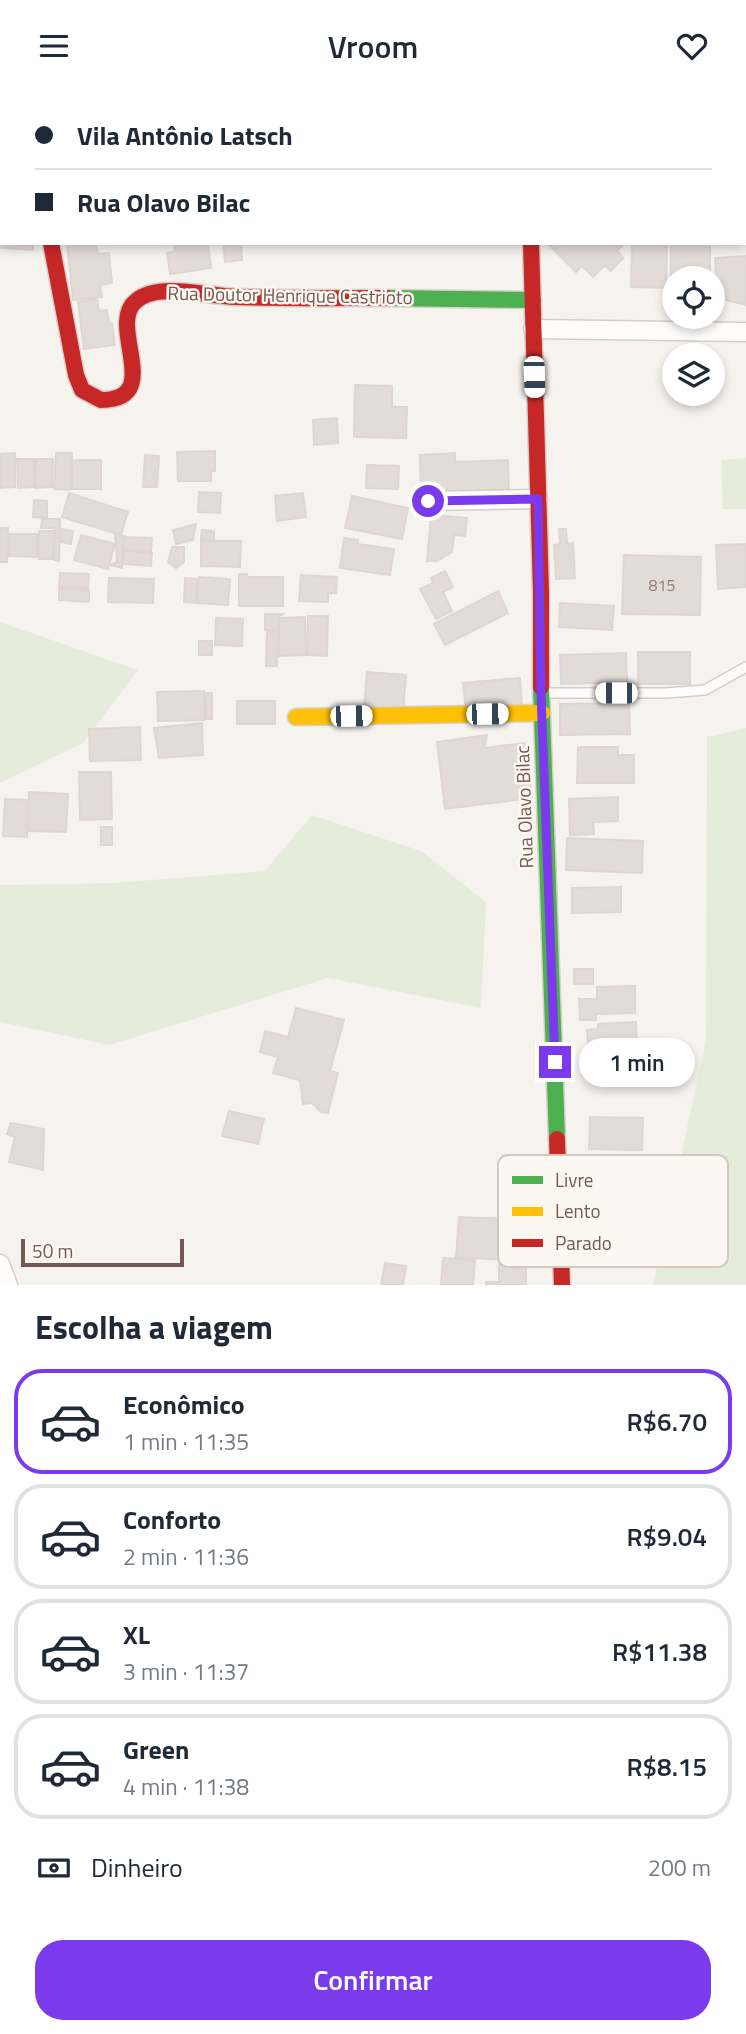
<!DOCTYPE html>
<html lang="pt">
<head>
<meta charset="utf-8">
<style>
  :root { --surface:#fff; --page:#f2f2f3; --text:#1f2937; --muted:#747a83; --line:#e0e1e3; --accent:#7c3aed }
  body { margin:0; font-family:"Titillium Web",sans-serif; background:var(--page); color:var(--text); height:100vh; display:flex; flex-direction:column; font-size:26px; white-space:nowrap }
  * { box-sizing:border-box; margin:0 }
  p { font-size:23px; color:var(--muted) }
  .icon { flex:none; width:38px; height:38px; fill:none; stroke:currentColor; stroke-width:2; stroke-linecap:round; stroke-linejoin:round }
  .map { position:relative; height:1194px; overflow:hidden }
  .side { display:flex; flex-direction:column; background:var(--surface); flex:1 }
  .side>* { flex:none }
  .top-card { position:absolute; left:0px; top:0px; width:747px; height:154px; box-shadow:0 4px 10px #0003; display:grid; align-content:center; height:154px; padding:0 35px; background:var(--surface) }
  .controls { position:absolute; left:662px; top:175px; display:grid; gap:14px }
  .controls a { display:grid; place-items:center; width:63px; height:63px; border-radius:50%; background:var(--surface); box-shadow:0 4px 10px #0003; font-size:35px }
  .scale { position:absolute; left:21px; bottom:18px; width:163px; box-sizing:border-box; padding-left:7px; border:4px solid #735951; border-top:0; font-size:19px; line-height:24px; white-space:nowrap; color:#735951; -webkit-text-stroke:5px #fdf7f2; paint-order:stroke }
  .end { position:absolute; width:32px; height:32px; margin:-16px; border:9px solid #7c3aed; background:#fff; box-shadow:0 0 0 4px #fff }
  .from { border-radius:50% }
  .bubble { position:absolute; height:49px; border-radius:24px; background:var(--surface); box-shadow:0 4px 10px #0003; font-size:23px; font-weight:600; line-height:49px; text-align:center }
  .car { position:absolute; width:21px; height:42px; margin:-21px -10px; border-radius:9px; box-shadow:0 0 5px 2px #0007; background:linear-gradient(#fff 24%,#345 0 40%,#fff 0 76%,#345 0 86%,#fff 0) }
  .top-card b { display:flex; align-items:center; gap:24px; height:66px; font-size:26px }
  .top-card b+b { border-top:2px solid var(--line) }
  .top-card i { width:18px; height:18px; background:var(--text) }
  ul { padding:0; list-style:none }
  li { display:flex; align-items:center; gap:21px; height:105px; margin:0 14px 10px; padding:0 21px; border:4px solid var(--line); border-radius:28px }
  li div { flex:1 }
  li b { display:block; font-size:26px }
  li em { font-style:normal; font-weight:600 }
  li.selected { border-color:var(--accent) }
  li>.icon { width:63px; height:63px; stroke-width:1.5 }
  h2 { padding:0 35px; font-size:32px; line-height:84px }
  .pay { display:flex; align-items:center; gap:18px; height:77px; padding:0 35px; font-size:26px }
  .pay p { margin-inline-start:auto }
  .action { display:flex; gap:14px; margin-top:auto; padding:14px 35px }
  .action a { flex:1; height:80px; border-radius:28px; background:var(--accent); color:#fff; font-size:28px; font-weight:600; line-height:80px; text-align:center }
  header { display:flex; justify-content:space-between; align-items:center; height:91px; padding:0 35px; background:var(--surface); font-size:32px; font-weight:600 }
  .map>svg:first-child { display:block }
</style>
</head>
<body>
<header><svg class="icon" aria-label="menu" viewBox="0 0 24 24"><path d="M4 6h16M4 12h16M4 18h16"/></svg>Vroom<svg class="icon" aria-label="heart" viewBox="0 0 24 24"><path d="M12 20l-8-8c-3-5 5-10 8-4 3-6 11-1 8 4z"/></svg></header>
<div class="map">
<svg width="746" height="1194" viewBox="0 0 746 1194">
  <rect width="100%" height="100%" fill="#f6f3ee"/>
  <!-- green -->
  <g fill="#e6ecdb">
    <path d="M15,0h285l-284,2z"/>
    <path d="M746,367v51h-23l-2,-49z"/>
    <path d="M0,531l138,48 -55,73 -83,40z"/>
    <path d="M746,637v557h-93l53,-245 1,-303z"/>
    <path d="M312,724l109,36 65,51 -5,106 -153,-30 -219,67 -109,-23v-137l113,-2 152,-12z"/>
  </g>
  <!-- building -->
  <g fill="#e3dbd6" stroke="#dfd6d1" stroke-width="2">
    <path d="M694,0h52v93v-91z"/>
    <path d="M0,109l2,43h31v7l-33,-2z"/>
    <path d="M67,152h29l2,11 11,-1 3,30 -12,2 2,12 -29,3z"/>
    <path d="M174,152h34l3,25 -41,6 -3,-21 8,-2z"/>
    <path d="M223,152h18l1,17 -17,2z"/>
    <path d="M547,152h78l-8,8 6,7 -12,13 -6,-6 -12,12 -11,-11 -6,6z"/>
    <path d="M632,152h35l-1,45 -35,-1z"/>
    <path d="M671,152h39v35h-36v37h-4z"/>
    <path d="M746,165v49l-29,-7 -2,-40z"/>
    <path d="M97,208l2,12 8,-1 2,14 3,-1 3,22 -31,4 -6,-47z"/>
    <path d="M355,294l37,1v21h15l-1,31 -52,-1z"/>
    <path d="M337,327l1,25 -24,2 -1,-25z"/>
    <path d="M215,360v20h-4v10h-33l-1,-29z"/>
    <path d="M15,362v34l-14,1 -1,-34z"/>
    <path d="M56,362h16l-2,37 -16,-1z"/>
    <path d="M455,362v9l53,-2 1,34h-88l-1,-39z"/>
    <path d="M145,364l14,1 -2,31h-14z"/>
    <path d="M17,368h17v28l-16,1z"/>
    <path d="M36,368h17l-1,28 -17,1z"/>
    <rect x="72" y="369" width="29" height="29"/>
    <path d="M367,374l32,1 -1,23 -32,-1z"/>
    <path d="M199,401l22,1 -1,20 -22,-1z"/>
    <path d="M69,402l59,19 -7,23 -59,-18z"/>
    <path d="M303,402l3,24 -29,4 -2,-25z"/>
    <path d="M352,405l56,12 -6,31 -57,-11z"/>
    <path d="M34,409l13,1v17l-14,-1z"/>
    <path d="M431,424l36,3 -2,18 -11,-1 -2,17 -15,9h-10z"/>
    <path d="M42,428h18l-1,42 -5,-1 1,-32h-14z"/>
    <path d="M196,433l-3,16 -17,4 -3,-14z"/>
    <path d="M0,437h8l-1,34h-7z"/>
    <path d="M61,438l12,2 -2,13 -11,-2z"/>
    <path d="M559,438h7l1,15 6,-1 2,35 -19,1 -2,-34 6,-1z"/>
    <path d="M202,439l12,1v9l-13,-1z"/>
    <path d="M39,440h15l-1,28h-14z"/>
    <path d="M9,443h28v23l-28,-1z"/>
    <path d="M81,444l34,9 -7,25 -34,-9z"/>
    <path d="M115,444l9,1 -2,32 -12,-3 7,-3z"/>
    <path d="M124,446l28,1 -1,14 -28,-2z"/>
    <path d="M344,447l14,2 -1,4 37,5 -4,26 -50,-7z"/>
    <path d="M201,450h40l-1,26 -39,-1z"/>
    <path d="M746,453v43l-28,2 -2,-44z"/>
    <path d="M172,456h12v15l-8,6 -8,-6z"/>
    <path d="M124,460l28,2 -1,13 -28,-2z"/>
    <path d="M624,464l77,2 -1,58 -78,-1z"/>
    <path d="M445,480l8,16 -10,5 9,19 -16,8 -16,-30 13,-6 -2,-5z"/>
    <path d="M60,482l29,1 -1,14 -29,-1z"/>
    <path d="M239,483h8l1,3h35v29h-44z"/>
    <path d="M301,484l36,2 -1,16h-8v9l-29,-1z"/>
    <path d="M199,486l31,2 -2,26 -31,-2z"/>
    <path d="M109,487l45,1 -1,24 -45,-1z"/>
    <path d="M185,487l12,1 -1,24 -12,-1z"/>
    <path d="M59,497l30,2v12l-30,-2z"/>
    <path d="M498,500l10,22 -63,32 -11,-21z"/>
    <path d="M560,512l54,3 -2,24 -53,-3z"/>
    <path d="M265,523h18l-5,3v13h-13z"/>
    <path d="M308,525h20l-1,40 -20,-1z"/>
    <path d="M305,526l1,38 -27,1v-38z"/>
    <path d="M216,527l27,1 -1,27 -27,-1z"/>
    <path d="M267,541h11l-1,34h-11z"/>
    <rect x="199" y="550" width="13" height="14"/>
    <rect x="638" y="561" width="52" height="32"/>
    <path d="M626,562l1,29 -66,2 -1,-29z"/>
    <path d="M367,581l39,3 -3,37 -39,-4z"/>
    <path d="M520,587l2,30 -56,4 -3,-29z"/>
    <path d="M204,600v29l-46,1 -1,-29z"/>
    <path d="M205,602h7v26h-6z"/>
    <rect x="237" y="610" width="38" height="23"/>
    <path d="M629,612l1,31 -70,1v-31z"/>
    <path d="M202,632l1,32 -44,3 -5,-30z"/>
    <path d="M140,636l1,33 -51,1 -1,-32z"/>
    <path d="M487,644l-3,13 41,-5 7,55 -87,11 -8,-67z"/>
    <path d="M578,656h40v8h16v28h-57z"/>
    <path d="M79,681h32l1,47 -32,1z"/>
    <path d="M29,701l39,2 -2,38 -38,-1z"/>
    <path d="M618,706v24l-25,1 1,12 -24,1 -1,-36z"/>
    <path d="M5,708l23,1 -1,37 -24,-1z"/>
    <rect x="101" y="736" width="11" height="18"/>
    <path d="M567,747l76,3 -1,32 -76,-3z"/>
    <path d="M621,796v25l-49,1v-25z"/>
    <rect x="574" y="878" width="19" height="15"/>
    <path d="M635,895v27l-39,1v6h-16l-1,-21h18v-12z"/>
    <path d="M296,917l48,12 -14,51 8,2 -10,40 -7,-1 -9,-9 -9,1 -3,-24 -27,-7 5,-16 -18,-5 5,-21 23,6z"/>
    <path d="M636,931l2,50 -41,2v-7l-8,1 -2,-38 11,-1v-5z"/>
    <path d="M229,1020l35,8 -6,25 -36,-8z"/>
    <path d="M590,1026l53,1 -1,32 -53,-1z"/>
    <path d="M11,1032l33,6 -1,41 -34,-8 6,-25 -8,-3z"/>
    <path d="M459,1126l50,2 -4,41 -49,-3z"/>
    <path d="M443,1167l32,2 -2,25h-32z"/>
    <path d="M385,1172l21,3 -3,19h-22z"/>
    <path d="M499,1172h27v22h-40v-3h13z"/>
  </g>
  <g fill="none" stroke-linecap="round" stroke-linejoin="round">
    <defs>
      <path id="lane" d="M544,602h122l39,-3 41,-23"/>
      <g id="street">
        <path d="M0,76h2"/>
        <path d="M533,238l213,3"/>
        <path d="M428,410l110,-2"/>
        <path d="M0,1173l8,21"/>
      </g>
      <g id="fast">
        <path d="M386,207l147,2"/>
        <path d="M541,596l16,452"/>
      </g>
      <path id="slow" d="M296,626l246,-4"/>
      <g id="jam">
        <path d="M528,0v2"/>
        <path d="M51,152l25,132 6,15 19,10c65,0 5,-75 35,-99 9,-8 24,-10 36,-10 21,0 42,5 64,6 50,2 100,1 150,1"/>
        <path d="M531,152l10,349v95"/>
        <path d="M557,1048l5,146"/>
      </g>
    </defs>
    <!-- lane casing -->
    <use href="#lane" stroke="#d4cec9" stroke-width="12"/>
    <!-- street casing -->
    <use href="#street" stroke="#d4cec9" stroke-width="21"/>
    <!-- fast casing -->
    <use href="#fast" stroke="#d6cfca" stroke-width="19"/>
    <!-- slow casing -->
    <use href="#slow" stroke="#d6cfca" stroke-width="19"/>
    <!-- jam casing -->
    <use href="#jam" stroke="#d6cfca" stroke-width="19"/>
    <!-- lane -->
    <use href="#lane" stroke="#fefdfc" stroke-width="9"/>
    <!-- street -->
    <use href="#street" stroke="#fefdfc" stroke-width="18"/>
    <!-- fast -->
    <use href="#fast" stroke="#4caf50" stroke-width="16"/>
    <!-- slow -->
    <use href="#slow" stroke="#ffc107" stroke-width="16"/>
    <!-- jam -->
    <use href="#jam" stroke="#c62828" stroke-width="16"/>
  </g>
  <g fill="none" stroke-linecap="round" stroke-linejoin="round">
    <!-- route -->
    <path stroke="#7c3aed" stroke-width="9" d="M428,410l110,-2 3,194 14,369"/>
  </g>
  <g text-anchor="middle" stroke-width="5" stroke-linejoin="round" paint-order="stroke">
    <!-- number labels -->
    <g font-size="16" fill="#917c74">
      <text x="662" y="500">815</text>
    </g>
    <!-- street labels -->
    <g font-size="19" fill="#735951" stroke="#fdf7f2">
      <text transform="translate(290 204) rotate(1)" y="7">Rua Doutor Henrique Castrioto</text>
      <text transform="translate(524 716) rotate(-92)" y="7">Rua Olavo Bilac</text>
    </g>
  </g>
  <!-- legend -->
  <rect x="498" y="1064" width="230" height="112" rx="10" fill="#fdf7f2" stroke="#d4c8c2" stroke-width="2"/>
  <rect x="512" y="1085" width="31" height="8" fill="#4caf50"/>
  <rect x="512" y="1116" width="31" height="9" fill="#ffc107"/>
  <rect x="512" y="1148" width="31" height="8" fill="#c62828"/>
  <g font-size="19" fill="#735951">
    <text x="555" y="1096">Livre</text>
    <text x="555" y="1127">Lento</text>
    <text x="555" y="1159">Parado</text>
  </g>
</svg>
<div class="controls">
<a><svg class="icon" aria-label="locate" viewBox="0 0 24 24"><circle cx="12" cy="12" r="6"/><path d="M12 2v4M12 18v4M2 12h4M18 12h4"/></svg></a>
<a><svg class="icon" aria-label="layers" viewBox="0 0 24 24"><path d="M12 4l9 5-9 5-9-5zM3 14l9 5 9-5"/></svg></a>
</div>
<div class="scale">50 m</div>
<i class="end from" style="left:428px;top:410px"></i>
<i class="end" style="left:555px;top:971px"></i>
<div class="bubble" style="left:579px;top:947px;width:116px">1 min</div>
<i class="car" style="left:534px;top:286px;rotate:178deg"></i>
<i class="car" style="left:616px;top:602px;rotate:270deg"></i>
<i class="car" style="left:487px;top:623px;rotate:89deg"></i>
<i class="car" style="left:351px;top:625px;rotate:89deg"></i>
<div class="top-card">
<b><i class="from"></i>Vila Antônio Latsch</b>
<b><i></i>Rua Olavo Bilac</b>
</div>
</div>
<section class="side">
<h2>Escolha a viagem</h2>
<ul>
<li class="selected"><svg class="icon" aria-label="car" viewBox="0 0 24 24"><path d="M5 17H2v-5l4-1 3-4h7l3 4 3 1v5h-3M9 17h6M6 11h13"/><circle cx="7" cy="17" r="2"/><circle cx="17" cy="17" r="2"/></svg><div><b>Econômico</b><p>1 min · 11:35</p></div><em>R$6.70</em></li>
<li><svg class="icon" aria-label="car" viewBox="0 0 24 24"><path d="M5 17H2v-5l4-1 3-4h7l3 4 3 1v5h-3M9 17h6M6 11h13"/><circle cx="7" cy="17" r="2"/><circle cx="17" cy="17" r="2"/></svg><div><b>Conforto</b><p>2 min · 11:36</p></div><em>R$9.04</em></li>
<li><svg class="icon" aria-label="car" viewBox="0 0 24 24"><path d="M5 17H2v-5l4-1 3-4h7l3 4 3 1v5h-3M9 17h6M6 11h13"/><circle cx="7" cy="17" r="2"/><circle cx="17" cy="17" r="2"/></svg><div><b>XL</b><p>3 min · 11:37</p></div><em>R$11.38</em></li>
<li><svg class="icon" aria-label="car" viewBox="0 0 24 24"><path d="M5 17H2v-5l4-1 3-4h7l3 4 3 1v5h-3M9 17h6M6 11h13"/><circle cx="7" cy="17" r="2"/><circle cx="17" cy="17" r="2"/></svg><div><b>Green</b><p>4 min · 11:38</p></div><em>R$8.15</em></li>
</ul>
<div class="pay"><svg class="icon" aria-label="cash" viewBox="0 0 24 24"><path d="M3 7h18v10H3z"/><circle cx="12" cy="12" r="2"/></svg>Dinheiro<p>200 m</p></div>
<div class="action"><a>Confirmar</a></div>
</section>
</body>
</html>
